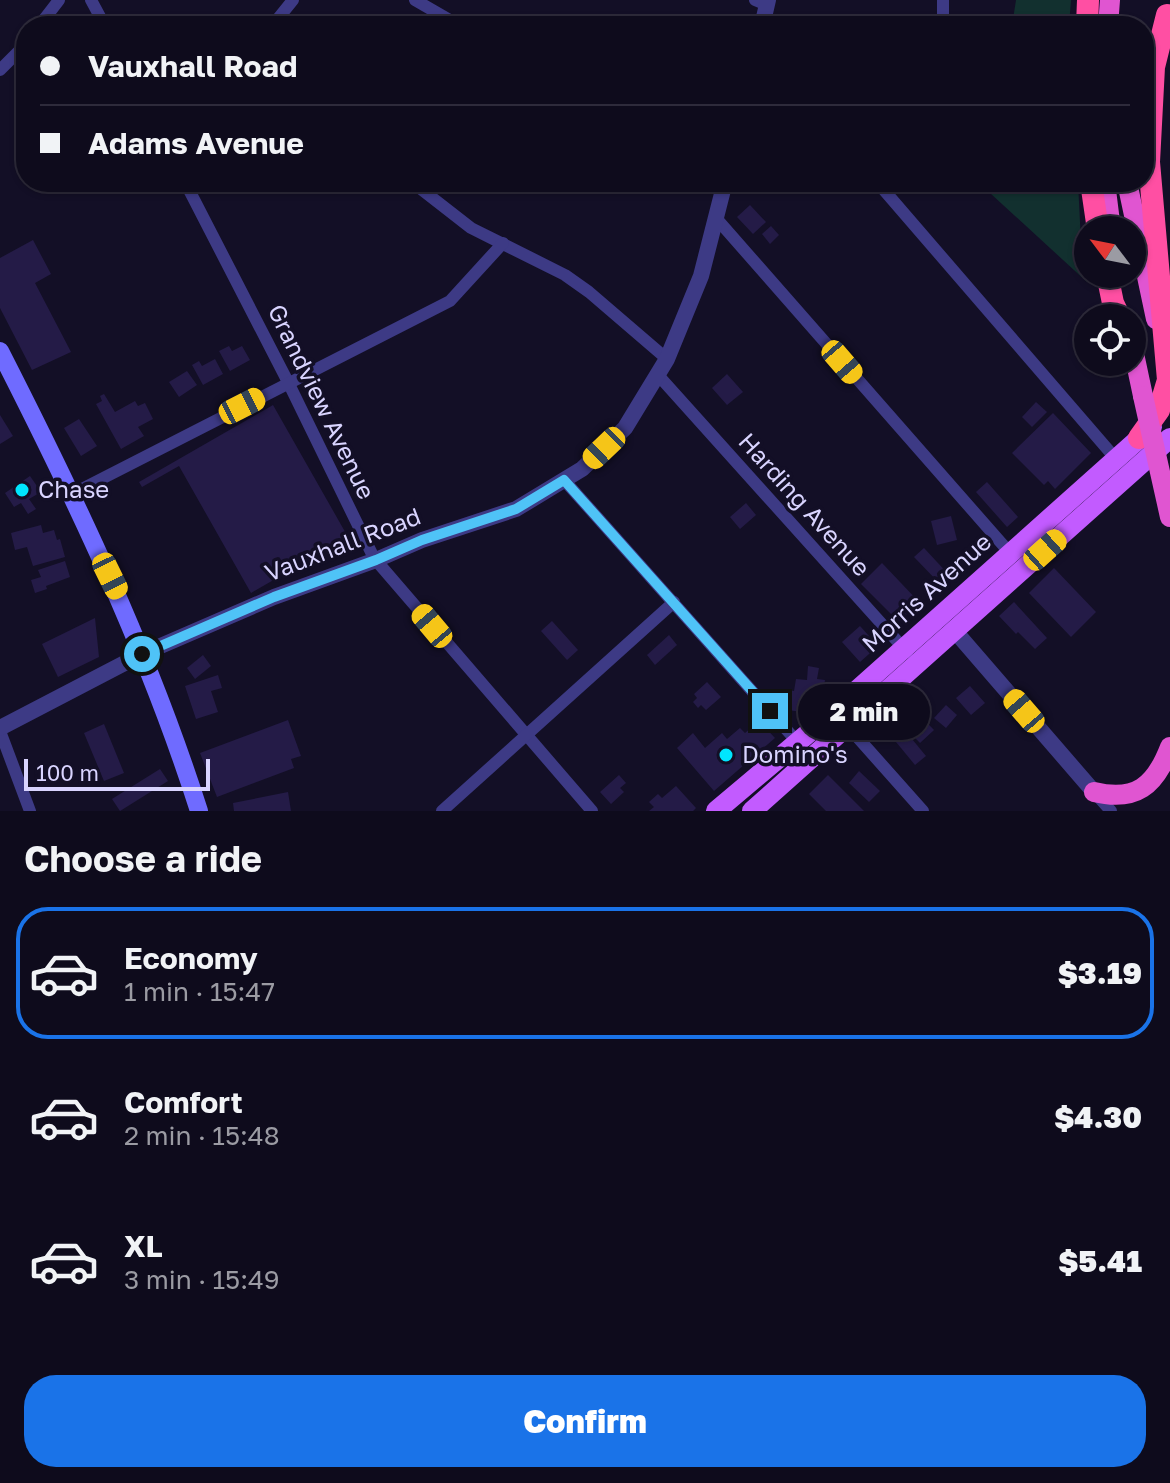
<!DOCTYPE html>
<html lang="en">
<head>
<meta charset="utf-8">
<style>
  :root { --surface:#0e0b1c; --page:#171425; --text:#f1f3f6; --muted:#9b9ba3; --line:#2e2b3b; --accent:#1a73e8 }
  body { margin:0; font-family:"Golos Text",sans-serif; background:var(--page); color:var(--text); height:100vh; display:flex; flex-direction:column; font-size:30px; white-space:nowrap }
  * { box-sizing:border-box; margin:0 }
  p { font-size:26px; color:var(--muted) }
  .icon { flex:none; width:44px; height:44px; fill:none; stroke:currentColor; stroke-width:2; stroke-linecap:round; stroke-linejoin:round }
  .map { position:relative; height:811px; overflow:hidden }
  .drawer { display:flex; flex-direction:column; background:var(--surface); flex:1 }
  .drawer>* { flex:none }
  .guide { position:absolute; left:16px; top:16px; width:1138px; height:176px; border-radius:32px; box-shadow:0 2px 6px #0004,0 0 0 2px var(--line); display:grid; align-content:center; height:176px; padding:0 24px; background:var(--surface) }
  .needle { width:52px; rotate:302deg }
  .fabs { position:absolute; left:1074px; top:216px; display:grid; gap:16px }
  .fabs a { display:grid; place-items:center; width:72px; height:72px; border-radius:50%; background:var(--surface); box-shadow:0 2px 6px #0004,0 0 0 2px var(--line); font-size:40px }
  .scale { position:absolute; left:24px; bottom:20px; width:186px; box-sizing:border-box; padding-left:8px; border:4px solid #d9d4ff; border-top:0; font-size:22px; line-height:28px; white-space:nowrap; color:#d9d4ff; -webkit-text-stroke:6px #130f26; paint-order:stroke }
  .end { position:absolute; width:36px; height:36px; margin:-18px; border:10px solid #4fc3f7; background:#111; box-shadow:0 0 0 4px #111 }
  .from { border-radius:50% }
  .bubble { position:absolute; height:56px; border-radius:28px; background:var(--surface); box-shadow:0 2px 6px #0004,0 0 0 2px var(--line); font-size:26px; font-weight:800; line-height:56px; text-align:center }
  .car { position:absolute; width:24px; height:48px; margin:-24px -12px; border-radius:10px; box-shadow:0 0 6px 2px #0007; background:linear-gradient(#f5c518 24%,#345 0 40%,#f5c518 0 76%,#345 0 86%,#f5c518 0) }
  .guide b { display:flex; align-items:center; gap:28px; height:76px; font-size:30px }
  .guide b+b { border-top:2px solid var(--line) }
  .guide i { width:20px; height:20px; background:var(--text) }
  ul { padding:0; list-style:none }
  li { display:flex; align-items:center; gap:24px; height:132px; margin:0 16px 12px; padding:0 8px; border:4px solid transparent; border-radius:32px }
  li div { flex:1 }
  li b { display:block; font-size:30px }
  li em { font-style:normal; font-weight:800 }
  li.active { border-color:var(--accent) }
  li>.icon { width:72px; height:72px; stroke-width:1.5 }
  h2 { padding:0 24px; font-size:36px; line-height:96px }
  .action { display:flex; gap:16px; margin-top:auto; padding:16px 24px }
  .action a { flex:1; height:92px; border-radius:32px; background:var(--accent); color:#fff; font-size:32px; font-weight:800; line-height:92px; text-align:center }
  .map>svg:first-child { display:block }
</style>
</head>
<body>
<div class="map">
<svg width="1170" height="811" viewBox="0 0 1170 811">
  <rect width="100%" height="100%" fill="#130f26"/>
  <!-- green -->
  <g fill="#12302f">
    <path d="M1016,0h55l-2,26h-57z"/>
    <path d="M978,182h100l3,60 6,40z"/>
  </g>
  <!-- building -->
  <g fill="#241b47">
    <path d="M750,205l16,17 -13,12 -16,-17z"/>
    <path d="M771,226l8,9 -9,9 -8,-10z"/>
    <path d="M33,240l18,34 -16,9 36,69 -39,18 -32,-62v-50z"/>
    <path d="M229,346l3,5 10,-5 8,14 -20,11 -11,-20z"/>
    <path d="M215,359l8,15 -20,11 -11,-20 7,-4 3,5z"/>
    <path d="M187,371l10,14 -18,12 -10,-15z"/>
    <path d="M727,374l16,18 -16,13 -15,-17z"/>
    <path d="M104,394l11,18 20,-11 3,5 7,-3 8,16 -15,8 6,9 -23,13 -25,-45 6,-3 -2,-5z"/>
    <path d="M1036,402l11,10 -15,15 -10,-10z"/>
    <path d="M273,405l75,132 -97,56 -72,-127 -37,21 -3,-5z"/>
    <path d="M1053,413l38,40 -36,36 -7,-8 -4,4 -32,-32z"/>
    <path d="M0,415l13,21 -13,8z"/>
    <path d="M79,419l18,27 -16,10 -17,-28z"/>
    <path d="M30,476l11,16 -12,7 7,10 -8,5 -7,-11 -7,4 -9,-14z"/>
    <path d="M987,482l31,35 -11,10 -31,-35z"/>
    <path d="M746,503l10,12 -16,14 -10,-12z"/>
    <path d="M951,516l6,24 -20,5 -6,-24z"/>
    <path d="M41,525l2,8 11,-3 3,10 3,-1 5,18 -32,9 -6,-19 -12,3 -4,-17z"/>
    <path d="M924,548l26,28 -9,9 -27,-28z"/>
    <path d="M65,561l5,16 -24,9 1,3 -12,4 -4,-13 10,-3 -3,-7z"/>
    <path d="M882,563l37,39 -20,20 -38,-38z"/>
    <path d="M1054,568l42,44 -25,25 -42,-44z"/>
    <path d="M1014,602l33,36 -12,11 -17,-17 -2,2 -17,-18z"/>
    <path d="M95,618l4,39 -41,20 -16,-33z"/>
    <path d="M552,621l26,29 -11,10 -26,-29z"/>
    <path d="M860,626l18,20 -18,16 -18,-20z"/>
    <path d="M669,635l8,10 -22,20 -8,-10z"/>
    <path d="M203,655l8,11 -16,13 -8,-11z"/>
    <path d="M808,666l11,2 -2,11 8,1 -2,13 -5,-1 -1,7 -13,-1 -2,14 -14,-2 1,-13 -7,-1 1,-7 11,2 2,-12 11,1z"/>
    <path d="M218,675l4,13 -11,3 7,21 -22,7 -11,-33z"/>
    <path d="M707,682l14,15 -15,13 -5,-5 -3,3 -5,-6 4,-4 -3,-4z"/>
    <path d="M970,686l15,17 -14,12 -15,-17z"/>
    <path d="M906,701l28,29 -14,13 -28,-29z"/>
    <path d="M946,705l11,10 -11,13 -12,-10z"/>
    <path d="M288,720l13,36 -10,3 3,9 -77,29 -17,-44z"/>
    <path d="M759,721l16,17 -61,53 -37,-43 16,-15 12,15 17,-15 5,6 13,-11 5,5z"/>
    <path d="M878,721l12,12 -9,8 -11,-12z"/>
    <path d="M104,724l20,49 -20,8 -20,-48z"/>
    <path d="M907,733l19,23 -11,9 -19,-23z"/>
    <path d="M160,769l8,12 -48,30 -8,-12z"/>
    <path d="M859,771l21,20 -11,11 -20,-19z"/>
    <path d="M619,775l7,8 -6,5 4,4 -13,12 -11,-12z"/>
    <path d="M828,775l36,36h-38l-17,-17z"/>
    <path d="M676,786l20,22 -3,3h-44l5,-4 -5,-5 9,-8 4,4z"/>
    <path d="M288,792l3,19h-57l-1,-8z"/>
  </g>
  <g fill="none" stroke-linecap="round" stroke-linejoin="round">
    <!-- minor -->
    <g stroke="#3d3a85" stroke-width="12">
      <path d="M91,0l14,26"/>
      <path d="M415,0l45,26"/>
      <path d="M755,0l12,5"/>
      <path d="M39,26l20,-26"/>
      <path d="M272,26l21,-26"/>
      <path d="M943,26v-26"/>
      <path d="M0,70l26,-26"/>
      <path d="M185,182l103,200 86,176 218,253"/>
      <path d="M412,182l59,46 94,47 24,17 78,67"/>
      <path d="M877,182l239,277"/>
      <path d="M716,218l294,335"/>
      <path d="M658,375l249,277"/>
      <path d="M564,480l237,266"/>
      <path d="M70,495l380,-194 53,-58"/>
      <path d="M843,721l80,90"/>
      <path d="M0,731l30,80"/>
      <path d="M1094,792l17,19"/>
      <path d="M442,811l232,-209"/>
    </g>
    <!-- tertiary -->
    <g stroke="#3d3a85" stroke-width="16">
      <path d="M762,26l6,-26"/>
      <path d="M954,630l140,162"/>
      <path d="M0,728l142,-74 132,-57 102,-37 46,-20 94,-31 66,-40 43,-41 42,-69 34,-83 24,-94"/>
    </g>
    <!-- secondary -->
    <path stroke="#6f6bff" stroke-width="18" d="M0,351c76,149 148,300 199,460"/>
    <!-- primary -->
    <g stroke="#c25bff" stroke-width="20">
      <path d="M716,811l102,-86 334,-298"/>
      <path d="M752,811l418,-373"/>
    </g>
    <!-- trunk -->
    <g stroke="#e055d1" stroke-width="20">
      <path d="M1108,26l2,-26"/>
      <path d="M1105,182l6,48"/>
      <path d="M1127,182l29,137"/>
      <path d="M1132,344l11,52"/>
      <path d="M1094,792c42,10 61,-6 76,-45"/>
    </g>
    <!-- motorway -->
    <g stroke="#ff4fa3" stroke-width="22">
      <path d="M1087,26l1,-26"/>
      <path d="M1091,182l7,48"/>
      <path d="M1107,274l6,29 7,15"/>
      <path d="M1132,346l1,1"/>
      <path d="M1139,438l20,-28 9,-30 -19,-218 5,-95 13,-52"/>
    </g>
    <!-- trunk-bridge -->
    <path stroke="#e055d1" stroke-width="20" d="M1143,396l27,121"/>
  </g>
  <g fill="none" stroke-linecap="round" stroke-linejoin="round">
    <!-- route -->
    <path stroke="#4fc3f7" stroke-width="10" d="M142,654l132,-57 102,-37 46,-20 94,-31 48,-29 206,231"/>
  </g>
  <!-- markers -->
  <g fill="#00e5ff" stroke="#130f26" stroke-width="3">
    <circle cx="22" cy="490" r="8"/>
    <circle cx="726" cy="755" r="8"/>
  </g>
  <g text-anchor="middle" stroke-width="7" stroke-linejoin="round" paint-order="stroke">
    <!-- street labels -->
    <g font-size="24" fill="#d9d4ff" stroke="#130f26">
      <text transform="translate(321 402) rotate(64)" y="8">Grandview Avenue</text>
      <text transform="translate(804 505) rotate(48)" y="8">Harding Avenue</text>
      <text transform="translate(343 545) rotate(-21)" y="8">Vauxhall Road</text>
      <text transform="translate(927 593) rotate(-42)" y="8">Morris Avenue</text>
    </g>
    <!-- poi labels -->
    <g font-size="24" fill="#d9d4ff" stroke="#130f26" text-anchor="start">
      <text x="38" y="498">Chase</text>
      <text x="742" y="763">Domino's</text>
    </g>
  </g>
</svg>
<div class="fabs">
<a><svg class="needle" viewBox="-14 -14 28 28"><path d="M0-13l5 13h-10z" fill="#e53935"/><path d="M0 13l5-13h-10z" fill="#9b9ba3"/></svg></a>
<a><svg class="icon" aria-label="locate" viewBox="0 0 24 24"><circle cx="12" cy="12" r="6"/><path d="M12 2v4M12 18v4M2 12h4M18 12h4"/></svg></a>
</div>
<div class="scale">100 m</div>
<i class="end from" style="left:142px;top:654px"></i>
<i class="end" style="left:770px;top:711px"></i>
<div class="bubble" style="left:798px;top:684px;width:132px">2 min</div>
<i class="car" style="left:842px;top:362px;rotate:139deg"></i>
<i class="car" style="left:242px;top:406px;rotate:63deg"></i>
<i class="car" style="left:604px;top:448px;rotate:226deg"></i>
<i class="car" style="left:1045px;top:550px;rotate:48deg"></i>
<i class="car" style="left:110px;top:576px;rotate:154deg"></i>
<i class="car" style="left:432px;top:626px;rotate:320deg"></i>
<i class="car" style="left:1024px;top:711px;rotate:319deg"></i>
<div class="guide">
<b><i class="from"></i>Vauxhall Road</b>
<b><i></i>Adams Avenue</b>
</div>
</div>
<section class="drawer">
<h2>Choose a ride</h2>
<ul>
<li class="active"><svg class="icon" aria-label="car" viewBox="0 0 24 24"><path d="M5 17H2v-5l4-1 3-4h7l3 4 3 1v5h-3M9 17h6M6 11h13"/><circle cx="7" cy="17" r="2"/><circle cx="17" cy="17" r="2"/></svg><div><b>Economy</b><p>1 min · 15:47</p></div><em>$3.19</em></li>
<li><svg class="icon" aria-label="car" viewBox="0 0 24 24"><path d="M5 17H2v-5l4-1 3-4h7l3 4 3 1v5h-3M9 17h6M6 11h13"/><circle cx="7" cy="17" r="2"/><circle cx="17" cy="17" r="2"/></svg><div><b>Comfort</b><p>2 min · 15:48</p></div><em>$4.30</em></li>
<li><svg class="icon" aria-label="car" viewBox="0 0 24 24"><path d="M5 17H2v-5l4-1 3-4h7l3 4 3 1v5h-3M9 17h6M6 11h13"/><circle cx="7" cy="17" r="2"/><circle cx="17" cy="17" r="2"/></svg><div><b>XL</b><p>3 min · 15:49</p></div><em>$5.41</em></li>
</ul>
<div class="action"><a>Confirm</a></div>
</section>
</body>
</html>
